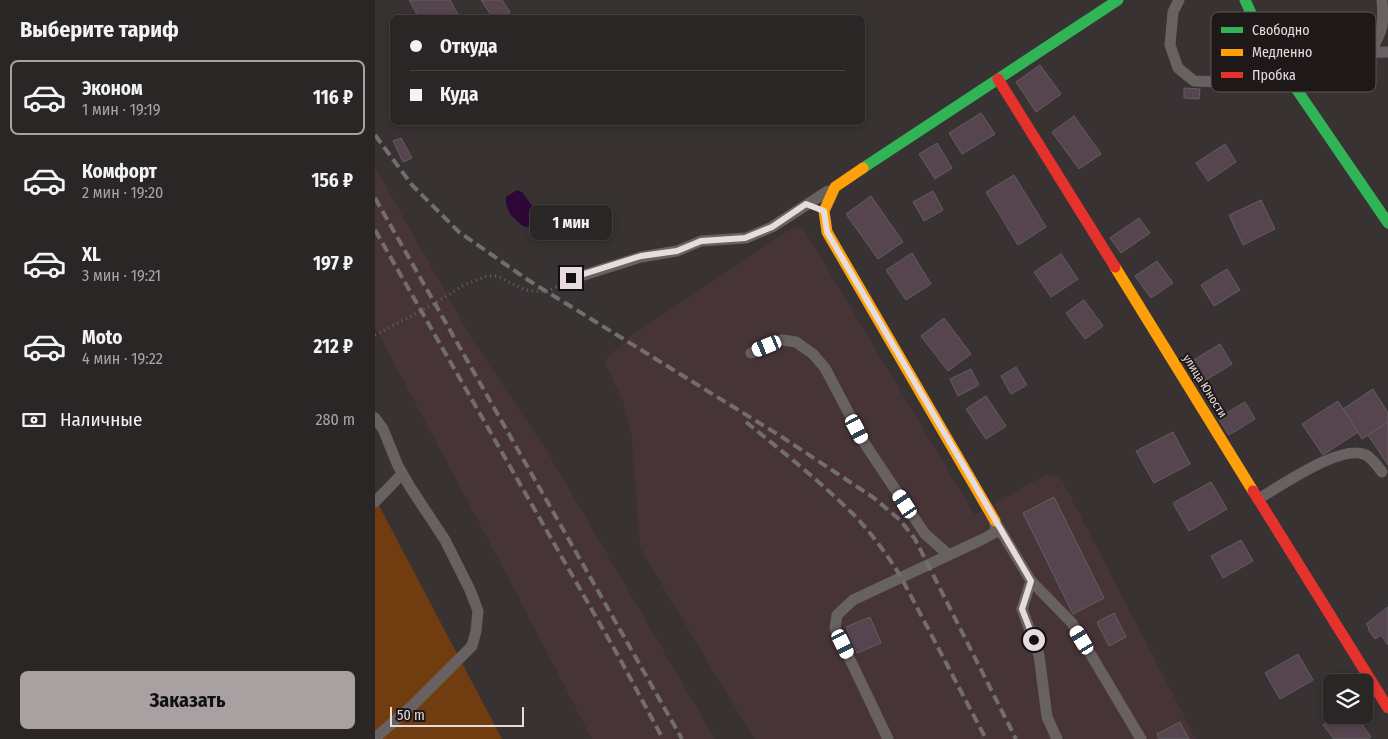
<!DOCTYPE html>
<html lang="ru">
<head>
<meta charset="utf-8">
<style>
  :root { --surface:#2a2626; --page:#322e2e; --text:#f1f3f6; --muted:#a5a5a7; --line:#464343; --accent:#a9a0a2 }
  body { margin:0; font-family:"Fira Sans Condensed",sans-serif; background:var(--page); color:var(--text); height:100vh; display:flex; flex-direction:column; font-size:19px; white-space:nowrap }
  * { box-sizing:border-box; margin:0 }
  p { font-size:16px; color:var(--muted) }
  .icon { flex:none; width:28px; height:28px; fill:none; stroke:currentColor; stroke-width:2; stroke-linecap:round; stroke-linejoin:round }
  .map { position:relative; flex:1; overflow:hidden }
  .details { display:flex; flex-direction:column; background:var(--surface); width:375px }
  .details>* { flex:none }
  .banner { position:absolute; left:15px; top:15px; width:475px; height:110px; border-radius:8px; box-shadow:0 2px 8px #0003,0 0 0 1px var(--line); display:grid; align-content:center; height:110px; padding:0 20px; background:var(--surface) }
  .tools { position:absolute; left:948px; top:674px; display:grid; gap:10px }
  .tools a { display:grid; place-items:center; width:50px; height:50px; border-radius:8px; background:var(--surface); box-shadow:0 2px 8px #0003,0 0 0 1px var(--line); font-size:25px }
  .scale { position:absolute; left:15px; bottom:12px; width:134px; box-sizing:border-box; padding-left:5px; border:2px solid #e6dcde; border-top:0; font-size:14px; line-height:18px; white-space:nowrap; color:#e6dcde; -webkit-text-stroke:4px #1e1819; paint-order:stroke }
  .end { position:absolute; width:22px; height:22px; margin:-11px; border:6px solid #e6dcde; background:#111; box-shadow:0 0 0 2px #111 }
  .from { border-radius:50% }
  .bubble { position:absolute; height:35px; border-radius:8px; background:var(--surface); box-shadow:0 2px 8px #0003,0 0 0 1px var(--line); font-size:16px; font-weight:700; line-height:35px; text-align:center }
  .car { position:absolute; width:15px; height:30px; margin:-15px -8px; border-radius:6px; box-shadow:0 0 4px 1px #0007; background:linear-gradient(#fff 24%,#345 0 40%,#fff 0 76%,#345 0 86%,#fff 0) }
  .banner b { display:flex; align-items:center; gap:18px; height:48px; font-size:19px }
  .banner b+b { border-top:1px solid var(--line) }
  .banner i { width:12px; height:12px; background:var(--text) }
  ul { padding:0; list-style:none }
  li { display:flex; align-items:center; gap:15px; height:75px; margin:0 10px 8px; padding:0 10px; border:2px solid transparent; border-radius:8px }
  li div { flex:1 }
  li b { display:block; font-size:19px }
  li em { font-style:normal; font-weight:700 }
  li.on { border-color:var(--accent) }
  li>.icon { width:45px; height:45px; stroke-width:1.5 }
  h2 { padding:0 20px; font-size:22px; line-height:60px }
  .pay { display:flex; align-items:center; gap:12px; height:55px; padding:0 20px; font-size:19px }
  .pay p { margin-inline-start:auto }
  .cta { display:flex; gap:10px; margin-top:auto; padding:10px 20px }
  .cta a { flex:1; height:58px; border-radius:8px; background:var(--accent); color:#111; font-size:20px; font-weight:700; line-height:58px; text-align:center }
  main { display:flex; flex:1; min-height:0 }
  .map>svg:first-child { display:block }
</style>
</head>
<body>
<main>
<section class="details">
<h2>Выберите тариф</h2>
<ul>
<li class="on"><svg class="icon" aria-label="car" viewBox="0 0 24 24"><path d="M5 17H2v-5l4-1 3-4h7l3 4 3 1v5h-3M9 17h6M6 11h13"/><circle cx="7" cy="17" r="2"/><circle cx="17" cy="17" r="2"/></svg><div><b>Эконом</b><p>1 мин · 19:19</p></div><em>116 ₽</em></li>
<li><svg class="icon" aria-label="car" viewBox="0 0 24 24"><path d="M5 17H2v-5l4-1 3-4h7l3 4 3 1v5h-3M9 17h6M6 11h13"/><circle cx="7" cy="17" r="2"/><circle cx="17" cy="17" r="2"/></svg><div><b>Комфорт</b><p>2 мин · 19:20</p></div><em>156 ₽</em></li>
<li><svg class="icon" aria-label="car" viewBox="0 0 24 24"><path d="M5 17H2v-5l4-1 3-4h7l3 4 3 1v5h-3M9 17h6M6 11h13"/><circle cx="7" cy="17" r="2"/><circle cx="17" cy="17" r="2"/></svg><div><b>XL</b><p>3 мин · 19:21</p></div><em>197 ₽</em></li>
<li><svg class="icon" aria-label="car" viewBox="0 0 24 24"><path d="M5 17H2v-5l4-1 3-4h7l3 4 3 1v5h-3M9 17h6M6 11h13"/><circle cx="7" cy="17" r="2"/><circle cx="17" cy="17" r="2"/></svg><div><b>Moto</b><p>4 мин · 19:22</p></div><em>212 ₽</em></li>
</ul>
<div class="pay"><svg class="icon" aria-label="cash" viewBox="0 0 24 24"><path d="M3 7h18v10H3z"/><circle cx="12" cy="12" r="2"/></svg>Наличные<p>280 m</p></div>
<div class="cta"><a>Заказать</a></div>
</section>
<div class="map">
<svg width="1013" height="739" viewBox="0 0 1013 739">
  <rect width="100%" height="100%" fill="#383232"/>
  <!-- built -->
  <g fill="#473437">
    <path d="M0,167l98,174 75,112 167,286h-123l-91,-175 -126,-237z"/>
    <path d="M421,226l7,2 172,287 70,-40h5l9,3 4,4 133,257h-441l-30,-48 -85,-143 -8,-109 -9,-38 -19,-39 27,-26z"/>
  </g>
  <!-- green -->
  <path fill="#713c0f" d="M0,498l127,241h-127z"/>
  <!-- water -->
  <path fill="#2e0737" d="M142,190l5,2 17,23c-2,8 -6,11 -14,12 -12,-8 -20,-16 -19,-30z"/>
  <!-- building -->
  <g fill="#56444e" stroke="#635f60">
    <path d="M34,0h41l10,18h-41z"/>
    <path d="M106,0h21l8,12 -8,6h-9z"/>
    <path d="M665,65l21,29 -25,18 -20,-30z"/>
    <path d="M809,88l16,1 -1,10 -15,-1z"/>
    <path d="M606,113l14,21 -33,20 -13,-21z"/>
    <path d="M699,116l27,38 -22,15 -27,-37z"/>
    <path d="M26,138l11,20 -9,4 -10,-21z"/>
    <path d="M562,143l15,25 -17,11 -16,-25z"/>
    <path d="M850,144l11,18 -28,19 -12,-18z"/>
    <path d="M639,175l32,52 -28,18 -32,-53z"/>
    <path d="M558,191l10,19 -19,11 -11,-19z"/>
    <path d="M496,196l32,46 -25,17 -32,-45z"/>
    <path d="M886,200l14,29 -32,16 -14,-30z"/>
    <path d="M764,218l11,15 -29,20 -11,-15z"/>
    <path d="M537,253l19,31 -25,16 -20,-30z"/>
    <path d="M686,254l17,25 -27,18 -17,-25z"/>
    <path d="M782,261l16,22 -22,15 -16,-22z"/>
    <path d="M852,269l13,21 -26,16 -13,-21z"/>
    <path d="M709,300l19,26 -18,13 -19,-26z"/>
    <path d="M569,318l27,36 -23,17 -27,-35z"/>
    <path d="M845,344l12,20 -31,19 -12,-20z"/>
    <path d="M641,367l11,18 -16,9 -10,-18z"/>
    <path d="M596,369l8,16 -21,11 -8,-17z"/>
    <path d="M998,389l15,24v9l-26,17 -19,-30z"/>
    <path d="M611,396l20,30 -20,13 -20,-30z"/>
    <path d="M963,401l20,31 -35,23 -21,-31z"/>
    <path d="M870,402l10,17 -26,16 -11,-17z"/>
    <path d="M1013,422v43l-20,-30z"/>
    <path d="M798,432l17,32 -36,19 -18,-32z"/>
    <path d="M836,482l16,27 -38,22 -16,-28z"/>
    <path d="M679,497l50,101 -31,16 -50,-101z"/>
    <path d="M866,540l12,21 -30,17 -12,-22z"/>
    <path d="M1013,607v38l-7,-10 -6,4 -7,-10 1,-1 -3,-4z"/>
    <path d="M739,613l12,24 -17,9 -12,-24z"/>
    <path d="M495,617l11,26 -24,10 -11,-26z"/>
    <path d="M923,654l15,26 -33,19 -15,-26z"/>
    <path d="M961,715h19l16,22 -3,2h-34l-11,-14z"/>
    <path d="M805,722l9,17h-30l-2,-5z"/>
  </g>
  <g fill="none" stroke-linecap="round" stroke-linejoin="round">
    <!-- path -->
    <path stroke="#686364" stroke-width="3" stroke-dasharray="1 4" stroke-linecap="butt" d="M0,335l59,-31 30,-19 23,-9h10l28,14 22,2 12,-7"/>
    <!-- lane -->
    <g stroke="#686162" stroke-width="11">
      <path d="M804,0l-6,12 -3,33 8,23 16,13 26,1 25,-12 25,-15 118,-3"/>
      <path d="M995,53c13,-23 14,-27 12,-53"/>
      <path d="M196,279l70,-22 36,-6 24,-10 45,-3 26,-11 56,-36"/>
      <path d="M376,353l31,-13 14,2 17,12 12,14 40,76 60,90 24,21"/>
      <path d="M0,418l8,11 15,37 12,21 35,53 25,50 8,21 -2,20 -4,15 -61,61 -36,31"/>
      <path d="M883,499c23,-13 83,-56 108,-44 6,3 12,12 16,17"/>
      <path d="M0,502l27,-28"/>
      <path d="M621,523l35,58 41,42 69,116"/>
      <path d="M656,581l-9,28 17,46 8,62 10,22"/>
      <path d="M513,739l-53,-111 2,-13 16,-15 130,-61 13,-7 -1,-9"/>
    </g>
    <!-- fast -->
    <g stroke="#30b455" stroke-width="11">
      <path d="M870,0l25,55 14,16 104,152"/>
      <path d="M488,168l255,-168"/>
    </g>
    <!-- slow -->
    <g stroke="#ff9f0a" stroke-width="11">
      <path d="M488,168l-28,19 -11,24 3,21 168,289"/>
      <path d="M740,267l138,224"/>
    </g>
    <!-- jam -->
    <g stroke="#e5322d" stroke-width="11">
      <path d="M623,79l117,188"/>
      <path d="M878,491l135,217"/>
    </g>
    <!-- rail -->
    <g stroke="#726e6e" stroke-width="4" stroke-dasharray="10 5" stroke-linecap="butt">
      <path d="M0,135l37,50 47,47 69,48 254,157 92,61 26,22 15,19 101,200"/>
      <path d="M0,198l307,541"/>
      <path d="M0,230l245,429 43,80"/>
      <path d="M371,422c37,30 75,60 109,94 17,18 33,40 46,61l85,162"/>
    </g>
  </g>
  <g fill="none" stroke-linecap="round" stroke-linejoin="round">
    <!-- route -->
    <path stroke="#e6dcde" stroke-width="6" d="M196,278l70,-22 36,-5 24,-10 44,-3 27,-11 34,-23 18,7 3,21 204,349 -9,28 12,31"/>
  </g>
  <g text-anchor="middle" stroke-width="4" stroke-linejoin="round" paint-order="stroke">
    <!-- street labels -->
    <g font-size="12" fill="#e6dcde" stroke="#1e1819">
      <text transform="translate(830 386) rotate(58)" y="4">улица Юности</text>
    </g>
  </g>
  <!-- legend -->
  <rect x="836" y="12" width="165" height="80" rx="8" fill="#1e1819" stroke="#5a5354" stroke-width="1"/>
  <rect x="846" y="27" width="22" height="6" fill="#30b455"/>
  <rect x="846" y="49" width="22" height="7" fill="#ff9f0a"/>
  <rect x="846" y="72" width="22" height="6" fill="#e5322d"/>
  <g font-size="14" fill="#e6dcde">
    <text x="877" y="35">Свободно</text>
    <text x="877" y="57">Медленно</text>
    <text x="877" y="80">Пробка</text>
  </g>
</svg>
<div class="tools">
<a><svg class="icon" aria-label="layers" viewBox="0 0 24 24"><path d="M12 4l9 5-9 5-9-5zM3 14l9 5 9-5"/></svg></a>
</div>
<div class="scale">50 m</div>
<i class="end from" style="left:659px;top:640px"></i>
<i class="end" style="left:196px;top:278px"></i>
<div class="bubble" style="left:155px;top:205px;width:82px">1 мин</div>
<i class="car" style="left:392px;top:346px;rotate:248deg"></i>
<i class="car" style="left:482px;top:429px;rotate:152deg"></i>
<i class="car" style="left:530px;top:504px;rotate:327deg"></i>
<i class="car" style="left:707px;top:640px;rotate:329deg"></i>
<i class="car" style="left:468px;top:644px;rotate:154deg"></i>
<div class="banner">
<b><i class="from"></i>Откуда</b>
<b><i></i>Куда</b>
</div>
</div>
</main>
</body>
</html>
